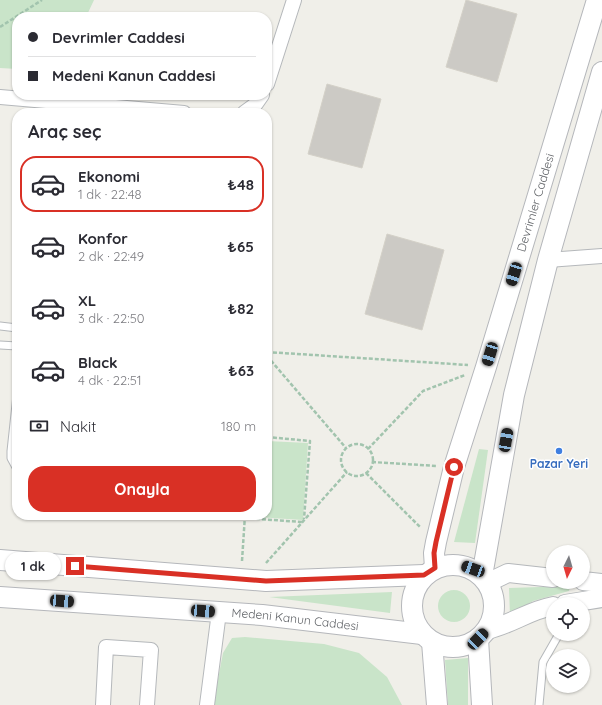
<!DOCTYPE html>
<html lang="tr">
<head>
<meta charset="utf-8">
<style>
  :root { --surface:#fff; --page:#f2f2f3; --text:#2b2b33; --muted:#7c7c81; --line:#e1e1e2; --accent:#d93025 }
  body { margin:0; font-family:Quicksand,sans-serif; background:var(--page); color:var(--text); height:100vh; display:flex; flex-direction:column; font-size:15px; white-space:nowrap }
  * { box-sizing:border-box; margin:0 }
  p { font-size:13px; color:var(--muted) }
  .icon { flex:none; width:22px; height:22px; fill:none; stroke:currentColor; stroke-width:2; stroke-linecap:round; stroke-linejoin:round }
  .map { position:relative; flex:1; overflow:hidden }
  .sheet { position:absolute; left:12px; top:108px; width:260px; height:412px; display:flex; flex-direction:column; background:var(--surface); border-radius:16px; box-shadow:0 1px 3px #0004 }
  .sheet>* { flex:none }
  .banner { position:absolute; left:12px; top:12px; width:260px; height:88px; border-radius:16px; box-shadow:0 1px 3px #0004; display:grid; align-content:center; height:88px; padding:0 16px; background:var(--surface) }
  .needle { width:26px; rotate:185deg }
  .tools { position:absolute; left:546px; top:545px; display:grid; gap:8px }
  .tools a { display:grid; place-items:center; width:44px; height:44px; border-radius:50%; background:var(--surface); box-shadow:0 1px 3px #0004; font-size:20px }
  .end { position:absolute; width:18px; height:18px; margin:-9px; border:5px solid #d93025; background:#fff; box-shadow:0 0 0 2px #fff }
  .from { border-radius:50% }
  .bubble { position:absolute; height:28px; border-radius:14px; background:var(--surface); box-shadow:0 1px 3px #0004; font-size:13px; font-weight:700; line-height:28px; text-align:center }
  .car { position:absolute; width:12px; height:24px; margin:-12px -6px; border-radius:5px; box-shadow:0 0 3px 1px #0007; background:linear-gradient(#222 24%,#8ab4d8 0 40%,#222 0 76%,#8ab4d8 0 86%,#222 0) }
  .banner b { display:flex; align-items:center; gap:14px; height:38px; font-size:15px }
  .banner b+b { border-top:1px solid var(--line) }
  .banner i { width:10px; height:10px; background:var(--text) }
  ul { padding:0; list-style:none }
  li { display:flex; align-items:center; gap:12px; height:56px; margin:0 8px 6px; padding:0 8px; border:2px solid transparent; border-radius:16px }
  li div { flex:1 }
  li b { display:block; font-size:15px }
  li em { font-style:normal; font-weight:700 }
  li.current { border-color:var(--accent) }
  li>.icon { width:36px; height:36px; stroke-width:1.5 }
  h2 { padding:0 16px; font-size:18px; line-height:48px }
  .pay { display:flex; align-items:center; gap:10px; height:44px; padding:0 16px; font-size:15px }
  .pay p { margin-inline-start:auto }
  .button { display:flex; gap:8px; margin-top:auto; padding:8px 16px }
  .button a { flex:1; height:46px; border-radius:16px; background:var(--accent); color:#fff; font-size:16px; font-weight:700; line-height:46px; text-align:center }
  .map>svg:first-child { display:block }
</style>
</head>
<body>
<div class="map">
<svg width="602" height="705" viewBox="0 0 602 705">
  <rect width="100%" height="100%" fill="#f0efe9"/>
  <!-- green -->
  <g fill="#c9e4c9">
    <path d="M0,0h94l-8,17h-69v52l-17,-1z"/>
    <path d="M267,441l41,2 -5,77 -47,-3v-2h11z"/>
    <path d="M479,449l9,1 -13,93 -21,-1z"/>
    <path d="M570,586l-1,5 -36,10 -23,15 -1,-28z"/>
    <circle cx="454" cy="606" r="16"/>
    <path d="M392,592l-2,21 -121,-16z"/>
    <path d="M245,637l79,7 35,9 28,24 15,28h-189l10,-52 9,-15z"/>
    <path d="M468,658v47h-20l-3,-45z"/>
  </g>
  <!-- building -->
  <g fill="#cccac5" stroke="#d4d1c8">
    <path d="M466,0l51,14 -20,68 -51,-15z"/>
    <path d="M327,84l54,15 -19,69 -54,-14z"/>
    <path d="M387,234l57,16 -22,80 -57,-16z"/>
  </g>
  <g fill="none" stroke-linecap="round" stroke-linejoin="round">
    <defs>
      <g id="service">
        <path d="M0,326l17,2"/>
        <path d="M0,345l17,1"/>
        <path d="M17,395l-6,56v7l6,11"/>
        <path d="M539,705l4,-43 16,-28"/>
      </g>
      <g id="minor">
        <path d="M267,84l27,-84"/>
        <path d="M0,97l184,16"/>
        <path d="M244,113l11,-8 7,-10"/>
        <path d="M548,260l54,-4"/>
        <path d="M103,705l3,-58 45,3 -4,55"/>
        <path d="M207,705l12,-93"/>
      </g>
      <g id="tertiary">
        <path d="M583,581l19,2"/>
        <path d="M487,583l21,-10 45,5"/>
        <path d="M565,604l37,-6"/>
        <path d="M487,630c23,-5 43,-20 66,-24"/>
      </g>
      <g id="secondary">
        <path d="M0,560l266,21 158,-6"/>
        <circle cx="453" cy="606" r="41"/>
        <path id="s1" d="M435,568l-1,-15 2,-11 18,-75 32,-100 111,-367"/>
        <path d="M482,576l32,-181 34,-135 54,-188"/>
        <path id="s2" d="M0,597l262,18 160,19"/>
        <path d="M478,639l4,66"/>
        <path d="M432,642l5,63"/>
      </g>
    </defs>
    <!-- service casing -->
    <use href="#service" stroke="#b5b8bb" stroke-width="9"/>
    <!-- minor casing -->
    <use href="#minor" stroke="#b5b8bb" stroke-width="16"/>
    <!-- tertiary casing -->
    <use href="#tertiary" stroke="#b5b8bb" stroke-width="20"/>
    <!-- secondary casing -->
    <use href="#secondary" stroke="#b5b7bb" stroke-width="22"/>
    <!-- path -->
    <g stroke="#a2c4ae" stroke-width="2.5" stroke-dasharray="4 2" stroke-linecap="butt">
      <path d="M0,27l42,-27"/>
      <path d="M267,352l201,13"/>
      <path d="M267,356l79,92"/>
      <path d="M267,437l43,4 -6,78"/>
      <circle cx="357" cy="460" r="16"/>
      <path d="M368,449l55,-58 42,-16"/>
      <path d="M372,462l64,4"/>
      <path d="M366,473l55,55"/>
      <path d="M244,518l58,4"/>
      <path d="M242,561l3,-46"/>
      <path d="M266,563l81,-91"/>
    </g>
    <!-- service -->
    <use href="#service" stroke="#fff" stroke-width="7"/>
    <!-- minor -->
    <use href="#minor" stroke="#fff" stroke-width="14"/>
    <!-- tertiary -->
    <use href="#tertiary" stroke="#fff" stroke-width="18"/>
    <!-- secondary -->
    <use href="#secondary" stroke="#fff" stroke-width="20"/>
  </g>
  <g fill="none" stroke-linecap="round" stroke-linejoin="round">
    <!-- route -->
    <path stroke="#d93025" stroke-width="5" d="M75,566l191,15 158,-6 11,-7 -1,-15 2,-11 18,-75"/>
  </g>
  <!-- markers -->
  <circle fill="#3f7fe0" stroke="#fff" stroke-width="1.5" cx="559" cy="451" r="4"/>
  <g text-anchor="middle" stroke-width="3" stroke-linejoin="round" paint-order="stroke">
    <!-- street labels -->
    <g font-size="12" fill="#606367" stroke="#fff">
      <text dy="4" stroke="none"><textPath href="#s1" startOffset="380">Devrimler Caddesi</textPath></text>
      <text dy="4" stroke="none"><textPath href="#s2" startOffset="296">Medeni Kanun Caddesi</textPath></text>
    </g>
    <!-- shop labels -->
    <g font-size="12" font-weight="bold" fill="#366cbe" stroke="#fff">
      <text x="559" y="468">Pazar Yeri</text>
    </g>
  </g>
</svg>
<div class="tools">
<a><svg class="needle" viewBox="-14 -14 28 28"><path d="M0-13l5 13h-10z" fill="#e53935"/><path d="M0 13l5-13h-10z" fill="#7c7c81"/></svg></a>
<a><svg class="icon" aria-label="locate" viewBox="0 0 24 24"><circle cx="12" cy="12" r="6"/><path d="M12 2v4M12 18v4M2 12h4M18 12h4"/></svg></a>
<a><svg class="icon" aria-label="layers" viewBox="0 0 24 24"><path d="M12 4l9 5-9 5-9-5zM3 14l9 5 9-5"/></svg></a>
</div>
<i class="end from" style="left:454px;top:467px"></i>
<i class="end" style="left:75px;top:566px"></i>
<div class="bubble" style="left:5px;top:552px;width:56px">1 dk</div>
<i class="car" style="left:514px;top:274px;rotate:197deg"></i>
<i class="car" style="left:490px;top:354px;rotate:197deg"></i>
<i class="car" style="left:506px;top:440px;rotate:10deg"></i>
<i class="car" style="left:473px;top:569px;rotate:290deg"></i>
<i class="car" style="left:62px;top:601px;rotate:94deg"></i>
<i class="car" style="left:203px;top:611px;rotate:94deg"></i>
<i class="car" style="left:478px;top:639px;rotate:44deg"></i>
<div class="banner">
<b><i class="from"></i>Devrimler Caddesi</b>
<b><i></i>Medeni Kanun Caddesi</b>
</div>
<section class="sheet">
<h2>Araç seç</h2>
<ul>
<li class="current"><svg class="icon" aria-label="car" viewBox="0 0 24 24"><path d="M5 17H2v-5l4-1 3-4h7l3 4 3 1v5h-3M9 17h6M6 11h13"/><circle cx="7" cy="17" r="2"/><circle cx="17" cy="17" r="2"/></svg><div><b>Ekonomi</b><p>1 dk · 22:48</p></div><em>₺48</em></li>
<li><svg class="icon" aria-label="car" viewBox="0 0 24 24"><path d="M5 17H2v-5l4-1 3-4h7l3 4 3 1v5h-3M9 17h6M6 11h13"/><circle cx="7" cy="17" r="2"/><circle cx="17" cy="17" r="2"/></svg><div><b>Konfor</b><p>2 dk · 22:49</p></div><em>₺65</em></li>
<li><svg class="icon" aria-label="car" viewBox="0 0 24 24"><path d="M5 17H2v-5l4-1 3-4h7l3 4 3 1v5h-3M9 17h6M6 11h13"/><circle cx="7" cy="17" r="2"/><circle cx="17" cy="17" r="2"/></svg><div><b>XL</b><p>3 dk · 22:50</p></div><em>₺82</em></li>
<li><svg class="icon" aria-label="car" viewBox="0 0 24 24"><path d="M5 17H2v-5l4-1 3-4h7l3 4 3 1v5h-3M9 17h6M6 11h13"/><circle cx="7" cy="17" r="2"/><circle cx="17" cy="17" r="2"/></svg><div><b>Black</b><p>4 dk · 22:51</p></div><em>₺63</em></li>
</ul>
<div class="pay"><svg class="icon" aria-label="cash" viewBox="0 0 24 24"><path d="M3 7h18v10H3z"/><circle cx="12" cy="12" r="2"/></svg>Nakit<p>180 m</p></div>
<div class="button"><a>Onayla</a></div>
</section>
</div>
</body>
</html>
